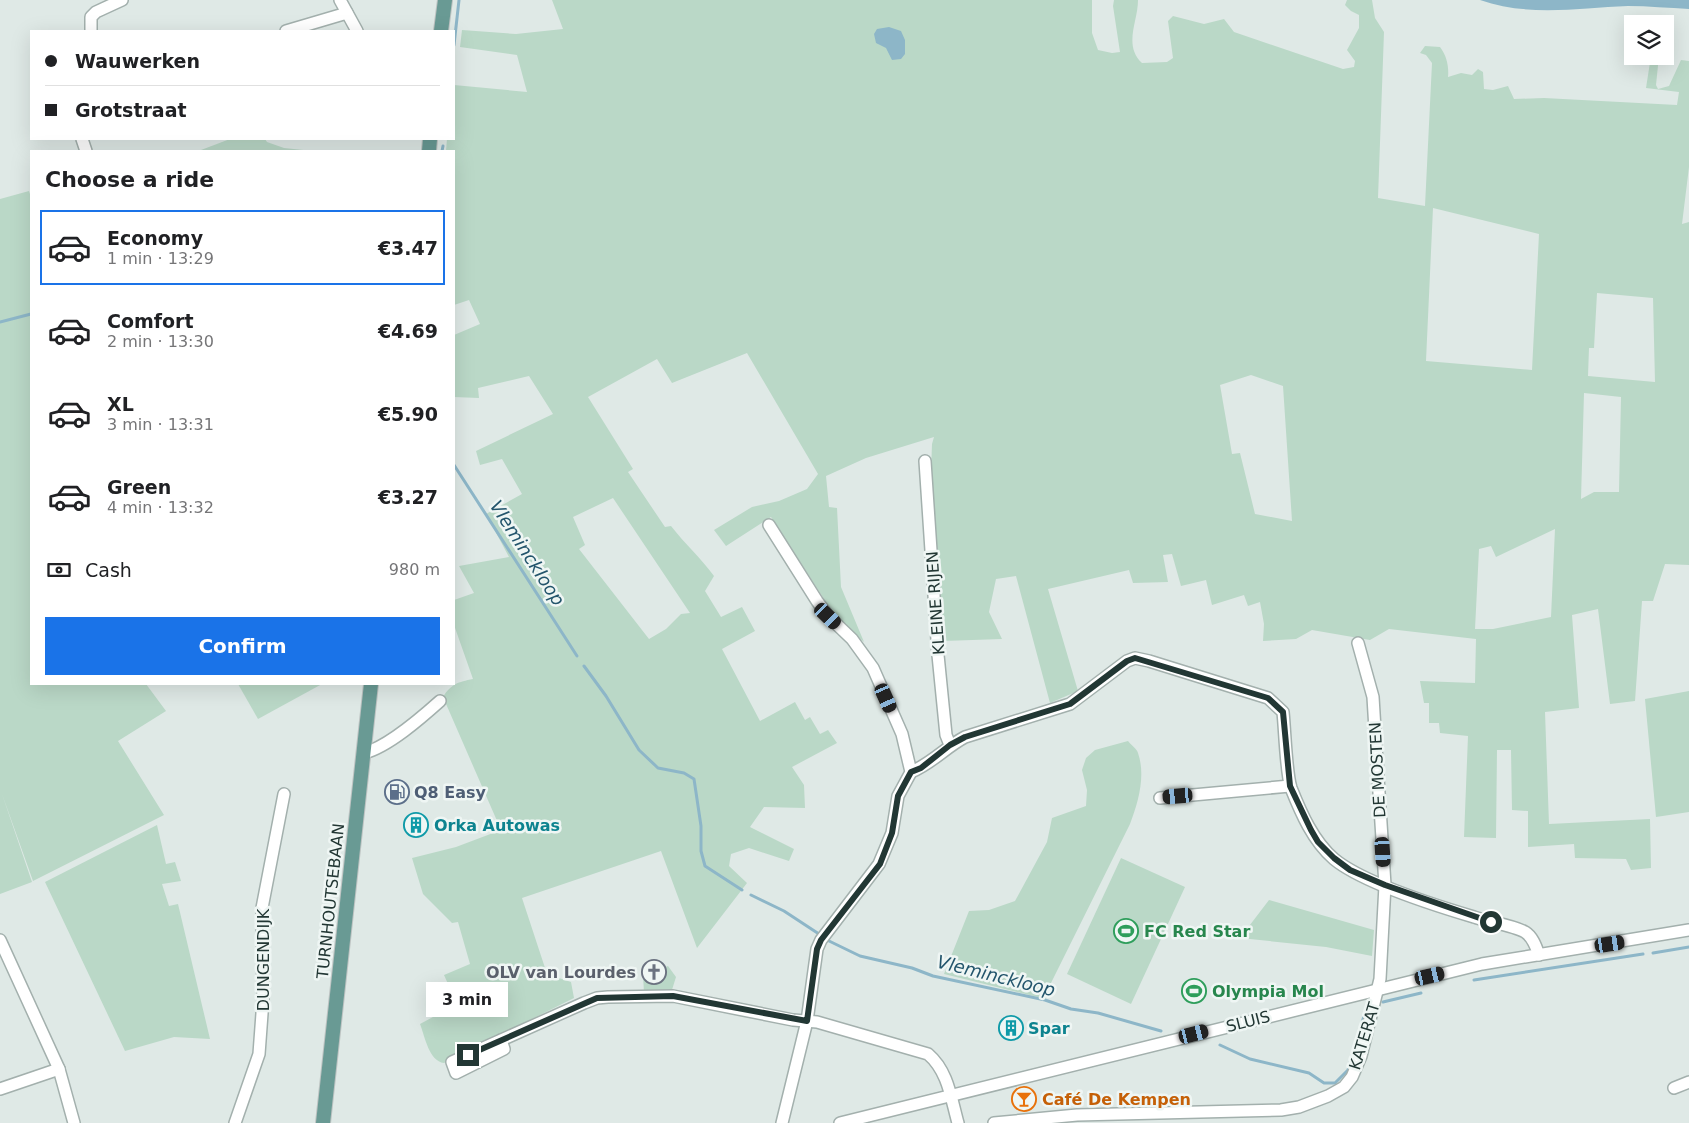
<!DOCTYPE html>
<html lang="en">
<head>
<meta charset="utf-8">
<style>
  :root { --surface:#fff; --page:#f6f6f6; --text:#202124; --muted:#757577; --line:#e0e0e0; --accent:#1a73e8 }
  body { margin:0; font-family:"DejaVu Sans",sans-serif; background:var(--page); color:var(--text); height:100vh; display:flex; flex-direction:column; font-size:19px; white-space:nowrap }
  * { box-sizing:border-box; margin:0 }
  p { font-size:16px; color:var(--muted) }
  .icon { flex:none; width:28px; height:28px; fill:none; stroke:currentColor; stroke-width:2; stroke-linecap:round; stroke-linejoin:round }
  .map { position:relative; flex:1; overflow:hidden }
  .sheet { position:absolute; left:30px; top:150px; width:425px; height:535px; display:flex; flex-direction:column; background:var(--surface); border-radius:0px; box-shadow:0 5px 20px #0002 }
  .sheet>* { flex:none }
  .top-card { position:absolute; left:30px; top:30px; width:425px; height:110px; border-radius:0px; box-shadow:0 5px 20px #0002; display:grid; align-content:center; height:110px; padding:0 15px; background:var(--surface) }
  .controls { position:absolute; left:1624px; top:15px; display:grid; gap:10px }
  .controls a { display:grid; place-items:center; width:50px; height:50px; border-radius:0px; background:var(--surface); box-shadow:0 5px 20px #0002; font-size:25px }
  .end { position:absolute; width:22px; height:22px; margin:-11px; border:6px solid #223734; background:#fff; box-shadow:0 0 0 2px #fff }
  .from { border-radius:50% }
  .bubble { position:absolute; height:35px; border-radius:0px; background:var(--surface); box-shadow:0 5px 20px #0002; font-size:16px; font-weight:700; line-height:35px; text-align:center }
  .car { position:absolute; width:15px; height:30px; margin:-15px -8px; border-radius:6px; box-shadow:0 0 4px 1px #0007; background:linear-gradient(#222 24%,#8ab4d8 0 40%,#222 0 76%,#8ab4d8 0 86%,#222 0) }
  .top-card b { display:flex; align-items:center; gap:18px; height:48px; font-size:19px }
  .top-card b+b { border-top:1px solid var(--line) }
  .top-card i { width:12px; height:12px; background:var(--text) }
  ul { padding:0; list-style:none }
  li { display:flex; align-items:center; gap:15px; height:75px; margin:0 10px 8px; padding:0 5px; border:2px solid transparent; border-radius:0px }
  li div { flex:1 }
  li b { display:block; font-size:19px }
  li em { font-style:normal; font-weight:700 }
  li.current { border-color:var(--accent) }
  li>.icon { width:45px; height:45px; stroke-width:1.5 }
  h2 { padding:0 15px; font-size:22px; line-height:60px }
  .pay { display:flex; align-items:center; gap:12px; height:55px; padding:0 15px; font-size:19px }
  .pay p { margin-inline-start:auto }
  .action { display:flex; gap:10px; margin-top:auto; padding:10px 15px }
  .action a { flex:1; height:58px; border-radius:0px; background:var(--accent); color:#fff; font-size:20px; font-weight:700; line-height:58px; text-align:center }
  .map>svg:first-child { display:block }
</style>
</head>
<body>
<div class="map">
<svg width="1689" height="1123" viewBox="0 0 1689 1123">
  <rect width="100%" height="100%" fill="#dfe9e6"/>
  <!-- green -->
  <g fill="#bad8c7" fill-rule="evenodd">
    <path d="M552,0h540v33l6,17 14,3 8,-1 -7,-46 1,-6h24c0,22 -15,45 4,63l25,-1 6,-4 -5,-37 5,-5 31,8 20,-5 10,13 109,37 11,-2 1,-6 -8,-11 12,-22v-13l-8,-4 -6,-6 2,-5h25l3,18 9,14 -6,166 47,8 7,-143 -6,-8 -6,-2 5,-7 15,1c7,9 9,20 8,30l13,-4 11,2 6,-6 5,3 1,17 9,1 15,-4 6,13 30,-1 133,7 2,-13 -33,-4 5,-32h8l-3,29 2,4 11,-3 12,-26 8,1v106l-7,57 7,-2v343l-24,-1 -12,37h-11l-7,100 -25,3 -12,-95 -26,6 7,93 -34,4 4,112 101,-5 1,49 -20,2 -5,-11 -51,-1 -1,-14 -46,3v-36l-16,-1 -1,-60h-14l-1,88 -32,-1 4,-101 -28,-3 -1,-10h-10v-20h-5l-4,-22 55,2 1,-44 -87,-10 -19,11 -58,-10 -16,9 -33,2 1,-17 -4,-22 -12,4 -4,-11 -32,10 -6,-25 -25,6 -9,-32 -9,1 5,27 -35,1 -4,-13 -81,19 30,102 -28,12 -34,-127 -20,3 -7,33 13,27 -59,2 -12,-169 1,-28 2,-7 -68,21 -40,18 3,31 8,1 4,79 23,55 -29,-26 -64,-99 -45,29 -12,-16 38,-23 27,-6 28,-12 11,-15 -71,-121 -75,30 -15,-24 -69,38 45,72 -5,3 37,55 6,-1c14,18 30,32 43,50l-9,15 16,26 21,-10 13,24 -33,18 38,72 35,-19 10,18 5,-3 10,17 8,-4 9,13 -45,24 12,18 1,23 -41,-1 -14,20 44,22 -5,12 -40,-13 -18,6 -2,12 18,17 -50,65 -36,-97 -139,47 25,76 24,8 3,16 -130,65c-15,-2 -19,-26 -24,-39l37,-20 -13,-29 26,-11 -12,-42 -6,1 -29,-29 -11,-36 44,-11 45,-17 -58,-133c8,-13 15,-15 30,-18l-19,-54v-25l20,-7 -15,-27 50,-9 -23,-43 36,-20 -20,-35 -22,6 -4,-14 77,-37 -24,-38 -51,12 1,10 -25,-1v-62l26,-11 -11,-24 -15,5v-154h-8l1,-12h7v-54l73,7 -10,-37 -57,-8 2,-17 54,4 47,-5zM1433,208l106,26 -7,136 -106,-9zM1597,293l56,5 2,84 -67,-6 1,-28h5zM1251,375l32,11 9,135 -37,-7 -15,-61 -8,1 -12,-69zM1584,393l37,4 -2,95h-25l-13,7zM613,498l77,115 -9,1 -15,15 -17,10 -70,-90 6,-4 -12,-28zM1555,529l-4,88 -58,12h-18l4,-80 12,-3 5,11z"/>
    <path d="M230,139h35l2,3 17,6 29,3 -112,-1z"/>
    <path d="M29,191l2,6v487h115l20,27 -48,30 46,74 -131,66 -31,-87 30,88 -32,12v-695z"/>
    <path d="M238,684h84l-64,35z"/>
    <path d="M1689,691v121l-33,5 -11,-118z"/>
    <path d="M1128,741c3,4 9,8 10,12 8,23 0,50 -8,71l-80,161 -4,14 -102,-25 25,-63 20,-1 26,-9 32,-59 5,-24 34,-12 1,-16 -5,-20 4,-12 9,-8z"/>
    <path d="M157,825l9,39 9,-2 6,19 -19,3 7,22 9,-2 32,135 -36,-2 -49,14 -80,-169z"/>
    <path d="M1121,858l64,29 -54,117 -64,-30z"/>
    <path d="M1269,900l105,30 -2,26 -46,-9 -86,-9z"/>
    <path d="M668,966l8,11 -5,16h-27l-1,-18z"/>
  </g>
  <!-- water -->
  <g fill="#8db6c8">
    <path d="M1480,0h209v9c-20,-1 -41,-3 -61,-3 -50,2 -100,11 -148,-6z"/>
    <path d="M889,27l12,4 4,9v14l-4,5 -9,1 -6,-12 -10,-5 -2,-9 3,-5z"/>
  </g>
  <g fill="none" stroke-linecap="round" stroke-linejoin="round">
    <!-- stream -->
    <g stroke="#8db6c8" stroke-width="3">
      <path d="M454,45l5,-45"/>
      <path d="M442,151l1,-5"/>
      <path d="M0,322l31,-8"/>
      <path d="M454,465l123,191"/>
      <path d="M584,666l22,30 33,54 19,18 26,5 10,6 7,47v25l4,15 37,24"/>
      <path d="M751,895l33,16 35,23"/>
      <path d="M827,940l33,16 52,12 21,8 112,24 26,9 27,4 63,18"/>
      <path d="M1653,953l36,-6"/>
      <path d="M1474,980l169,-26"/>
      <path d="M1383,1002l38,-9"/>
      <path d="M1220,1045l30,14 59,14 15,10h11l13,-13 16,-54"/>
    </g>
    <defs>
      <g id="minor">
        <path d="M340,0l17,31"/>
        <path d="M91,31v-14l5,-5 26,-12"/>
        <path d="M286,31l61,-18"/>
        <path d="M82,139l4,12"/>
        <path d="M925,461l13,194 8,80 4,10"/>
        <path d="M769,525l48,76 11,15 24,23 21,29 29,66 9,38 -13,24 -6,37 -13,31 -58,76 -4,9 -10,72 -25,102"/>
        <path d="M364,753c24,-6 57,-35 76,-52"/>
        <path d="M911,772c20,-8 35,-25 54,-35l105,-33 57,-43 8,-3 14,3 119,37 15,14c2,19 3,61 8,76 10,25 22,53 43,71 29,24 103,47 140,58 14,5 39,8 51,15 8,5 11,15 14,23"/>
        <path d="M1160,798l130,-12"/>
        <path d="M0,940l59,129 15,54"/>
        <path d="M501,1040l3,9 -48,24 -4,-11 132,-59 13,-5 11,-1 65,-1 120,24 24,2 111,32c20,17 23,44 30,69"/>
        <path d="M1674,1088l15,-6"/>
        <path d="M0,1089l59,-20"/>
        <path d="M235,1123l24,-69 4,-54 -1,-92 22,-114"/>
        <path d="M840,1123l642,-159 207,-34"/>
        <path d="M994,1123l83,-8 204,-5 18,-3 29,-11 16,-9 8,-10 9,-21 19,-77 5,-94 -9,-139 -3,-49 -15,-54"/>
      </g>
      <g id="major">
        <path d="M441,31l4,-31"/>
        <path d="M429,151l1,-12"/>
        <path d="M323,1123l48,-439"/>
      </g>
    </defs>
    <!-- minor casing -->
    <use href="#minor" stroke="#a3b0ad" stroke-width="14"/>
    <!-- major casing -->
    <use href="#major" stroke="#bdc3c2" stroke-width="16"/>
    <!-- minor -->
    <use href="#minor" stroke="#fff" stroke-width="11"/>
    <!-- major -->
    <use href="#major" stroke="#699a94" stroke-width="14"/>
  </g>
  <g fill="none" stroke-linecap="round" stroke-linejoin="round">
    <!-- route -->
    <path stroke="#223734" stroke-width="6" d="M468,1055l129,-57 76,-2 134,25 10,-72 4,-9 59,-76 12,-31 6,-37 13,-24 10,-4 29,-23 15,-8 105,-33 57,-43 8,-3 133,40 15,14 7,74 21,44 7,12 16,16 16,12 35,15 106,37"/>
  </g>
  <!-- icons -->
  <defs>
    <symbol id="fuel-ring" viewBox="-11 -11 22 22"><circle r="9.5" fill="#eff6f4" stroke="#5c6f8a" stroke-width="1.5"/><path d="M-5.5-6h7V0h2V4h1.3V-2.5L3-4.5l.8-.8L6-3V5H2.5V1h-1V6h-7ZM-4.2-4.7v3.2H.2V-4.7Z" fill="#5c6f8a"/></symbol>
    <symbol id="building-ring" viewBox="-11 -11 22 22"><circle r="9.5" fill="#eff6f4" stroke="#0f9aa8" stroke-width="1.5"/><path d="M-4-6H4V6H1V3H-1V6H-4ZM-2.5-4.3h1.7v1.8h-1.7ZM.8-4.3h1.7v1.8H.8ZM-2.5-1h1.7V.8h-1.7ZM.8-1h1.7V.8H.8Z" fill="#0f9aa8"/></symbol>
    <symbol id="stadium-ring" viewBox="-11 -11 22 22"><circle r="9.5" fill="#eff6f4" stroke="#2e9e5b" stroke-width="1.5"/><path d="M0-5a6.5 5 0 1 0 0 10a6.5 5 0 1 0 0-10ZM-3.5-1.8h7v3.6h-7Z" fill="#2e9e5b"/></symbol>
    <symbol id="church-ring" viewBox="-11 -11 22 22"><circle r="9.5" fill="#eff6f4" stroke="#6b7280" stroke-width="1.5"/><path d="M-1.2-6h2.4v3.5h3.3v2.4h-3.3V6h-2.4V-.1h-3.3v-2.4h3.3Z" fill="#6b7280"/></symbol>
    <symbol id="bar-ring" viewBox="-11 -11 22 22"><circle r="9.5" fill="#eff6f4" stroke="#e8710a" stroke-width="1.5"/><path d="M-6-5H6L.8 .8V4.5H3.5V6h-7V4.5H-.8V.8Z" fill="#e8710a"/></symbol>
  </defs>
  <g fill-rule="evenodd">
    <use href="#fuel-ring" x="383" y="778" width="28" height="28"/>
    <use href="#building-ring" x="402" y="811" width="28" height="28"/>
    <use href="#stadium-ring" x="1112" y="917" width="28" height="28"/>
    <use href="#church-ring" x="640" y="958" width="28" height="28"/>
    <use href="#stadium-ring" x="1180" y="977" width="28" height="28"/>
    <use href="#building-ring" x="997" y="1014" width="28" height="28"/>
    <use href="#bar-ring" x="1010" y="1085" width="28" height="28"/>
  </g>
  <g text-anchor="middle" stroke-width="5" stroke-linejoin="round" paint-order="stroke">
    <!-- street labels -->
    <g font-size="16" fill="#223734" stroke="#eff6f4">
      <text transform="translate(935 603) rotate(-94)" y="6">KLEINE RIJEN</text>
      <text transform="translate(1377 770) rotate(-93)" y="6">DE MOSTEN</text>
      <text transform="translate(330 901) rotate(-84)" y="6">TURNHOUTSEBAAN</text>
      <text transform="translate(263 960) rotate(-90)" y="6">DUNGENDIJK</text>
      <text transform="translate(1248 1021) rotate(-14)" y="6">SLUIS</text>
      <text transform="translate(1364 1036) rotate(-73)" y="6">KATERAT</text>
    </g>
    <!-- service labels -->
    <g font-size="16" font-weight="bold" fill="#4e5e75" stroke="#eff6f4" text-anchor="start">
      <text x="414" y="798">Q8 Easy</text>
    </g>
    <!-- culture labels -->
    <g font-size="16" font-weight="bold" fill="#0d838f" stroke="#eff6f4" text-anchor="start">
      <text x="434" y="831">Orka Autowas</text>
      <text x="1028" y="1034">Spar</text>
    </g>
    <!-- leisure labels -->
    <g font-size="16" font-weight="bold" fill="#27864d" stroke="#eff6f4" text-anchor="start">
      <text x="1144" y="937">FC Red Star</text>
      <text x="1212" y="997">Olympia Mol</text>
    </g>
    <!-- worship labels -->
    <g font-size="16" font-weight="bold" fill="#5b616d" stroke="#eff6f4" text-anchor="end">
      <text x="636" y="978">OLV van Lourdes</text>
    </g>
    <!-- food labels -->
    <g font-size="16" font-weight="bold" fill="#c56008" stroke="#eff6f4" text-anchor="start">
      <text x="1042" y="1105">Café De Kempen</text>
    </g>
    <!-- water labels -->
    <g font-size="18" font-style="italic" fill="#23556c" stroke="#eff6f4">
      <text transform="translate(527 553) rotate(57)" y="6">Vleminckloop</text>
      <text transform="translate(996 976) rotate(14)" y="6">Vleminckloop</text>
    </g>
  </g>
</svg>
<div class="controls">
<a><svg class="icon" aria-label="layers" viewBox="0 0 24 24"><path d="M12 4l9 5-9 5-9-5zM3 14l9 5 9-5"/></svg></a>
</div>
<i class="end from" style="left:1491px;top:922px"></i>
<i class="end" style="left:468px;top:1055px"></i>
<div class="bubble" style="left:426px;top:982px;width:82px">3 min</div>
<i class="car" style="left:828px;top:616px;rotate:134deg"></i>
<i class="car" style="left:886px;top:698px;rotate:156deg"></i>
<i class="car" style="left:1178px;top:796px;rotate:265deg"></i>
<i class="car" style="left:1383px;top:852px;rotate:176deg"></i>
<i class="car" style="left:1610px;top:944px;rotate:81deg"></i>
<i class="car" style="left:1430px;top:976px;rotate:77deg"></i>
<i class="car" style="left:1194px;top:1034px;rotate:76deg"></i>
<div class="top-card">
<b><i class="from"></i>Wauwerken</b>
<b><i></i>Grotstraat</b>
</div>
<section class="sheet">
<h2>Choose a ride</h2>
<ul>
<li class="current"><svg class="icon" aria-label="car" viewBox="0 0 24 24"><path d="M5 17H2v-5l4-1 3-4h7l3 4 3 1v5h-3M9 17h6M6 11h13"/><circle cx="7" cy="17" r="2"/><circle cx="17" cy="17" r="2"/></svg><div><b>Economy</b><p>1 min · 13:29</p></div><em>€3.47</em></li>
<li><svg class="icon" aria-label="car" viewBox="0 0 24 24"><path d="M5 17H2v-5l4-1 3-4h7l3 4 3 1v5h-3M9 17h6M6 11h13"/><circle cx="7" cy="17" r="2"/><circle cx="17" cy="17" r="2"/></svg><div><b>Comfort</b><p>2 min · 13:30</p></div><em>€4.69</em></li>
<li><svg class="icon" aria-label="car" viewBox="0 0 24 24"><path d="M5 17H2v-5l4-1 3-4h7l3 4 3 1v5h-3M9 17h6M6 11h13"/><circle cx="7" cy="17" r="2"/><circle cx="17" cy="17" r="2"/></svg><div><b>XL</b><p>3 min · 13:31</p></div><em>€5.90</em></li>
<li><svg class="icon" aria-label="car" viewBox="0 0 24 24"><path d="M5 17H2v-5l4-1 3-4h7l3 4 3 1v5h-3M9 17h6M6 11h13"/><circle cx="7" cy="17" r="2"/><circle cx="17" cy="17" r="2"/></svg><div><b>Green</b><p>4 min · 13:32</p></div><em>€3.27</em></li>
</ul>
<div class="pay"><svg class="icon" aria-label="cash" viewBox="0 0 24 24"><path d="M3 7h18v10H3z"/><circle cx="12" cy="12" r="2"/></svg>Cash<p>980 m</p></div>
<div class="action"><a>Confirm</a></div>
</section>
</div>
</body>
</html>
